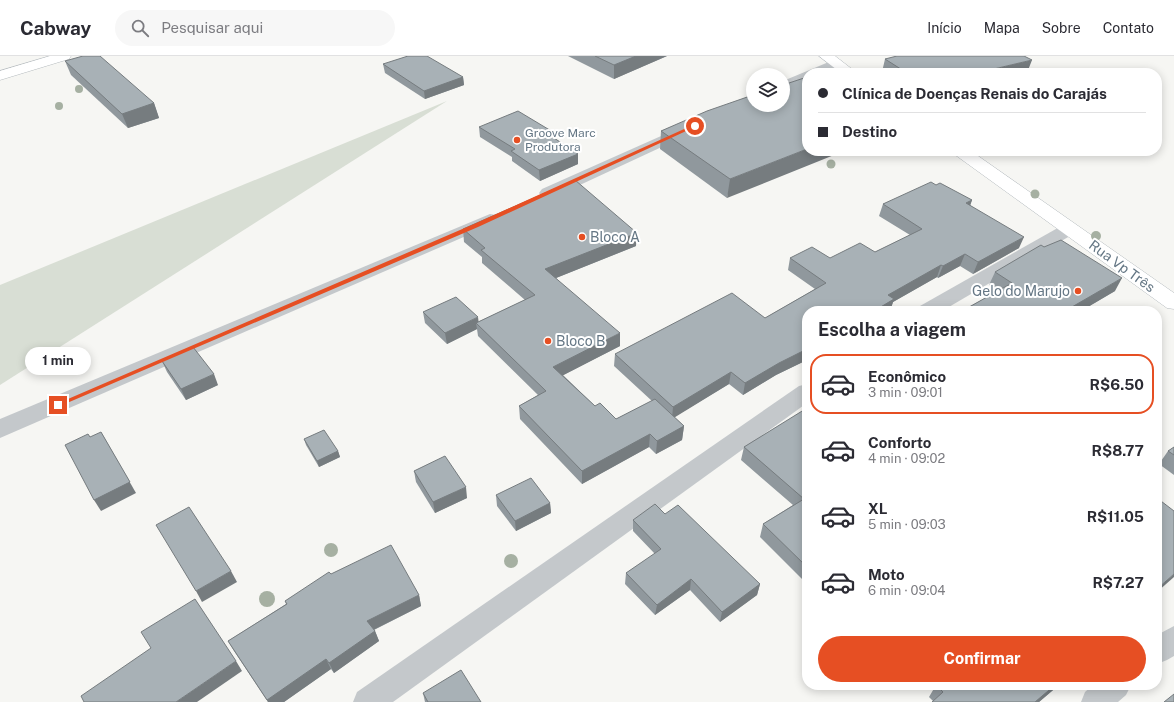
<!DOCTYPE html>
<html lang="pt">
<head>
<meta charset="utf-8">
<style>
  :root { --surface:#fff; --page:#f7f7f7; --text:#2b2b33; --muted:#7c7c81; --line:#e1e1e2; --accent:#e64f23 }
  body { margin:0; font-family:"Public Sans",sans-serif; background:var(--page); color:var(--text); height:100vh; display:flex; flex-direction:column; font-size:15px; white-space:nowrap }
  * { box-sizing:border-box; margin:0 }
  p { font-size:13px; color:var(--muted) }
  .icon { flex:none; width:22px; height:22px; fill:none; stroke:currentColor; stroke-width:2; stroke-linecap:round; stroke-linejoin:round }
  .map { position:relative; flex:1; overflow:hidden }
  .side { position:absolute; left:802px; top:250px; width:360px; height:384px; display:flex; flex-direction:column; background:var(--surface); border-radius:16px; box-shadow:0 2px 10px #0003 }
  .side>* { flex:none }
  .banner { position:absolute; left:802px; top:12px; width:360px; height:88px; border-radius:16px; box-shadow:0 2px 10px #0003; display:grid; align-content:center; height:88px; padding:0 16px; background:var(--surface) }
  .tools { position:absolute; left:746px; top:12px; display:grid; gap:8px }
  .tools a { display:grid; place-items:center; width:44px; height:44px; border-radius:50%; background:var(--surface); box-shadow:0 2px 10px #0003; font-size:20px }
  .end { position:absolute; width:18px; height:18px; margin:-9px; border:5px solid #e64f23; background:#fff; box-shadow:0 0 0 2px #fff }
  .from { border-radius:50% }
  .bubble { position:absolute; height:28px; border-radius:14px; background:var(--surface); box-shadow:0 2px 10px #0003; font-size:13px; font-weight:700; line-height:28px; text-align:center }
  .banner b { display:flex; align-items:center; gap:14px; height:38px; font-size:15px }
  .banner b+b { border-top:1px solid var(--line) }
  .banner i { width:10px; height:10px; background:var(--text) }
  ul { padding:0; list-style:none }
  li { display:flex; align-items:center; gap:12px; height:60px; margin:0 8px 6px; padding:0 8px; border:2px solid transparent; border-radius:16px }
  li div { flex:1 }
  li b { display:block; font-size:15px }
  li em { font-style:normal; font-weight:700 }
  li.active { border-color:var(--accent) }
  li>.icon { width:36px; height:36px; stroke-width:1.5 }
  h2 { padding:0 16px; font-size:18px; line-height:48px }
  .cta { display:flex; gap:8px; margin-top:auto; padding:8px 16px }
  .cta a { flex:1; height:46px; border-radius:24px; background:var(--accent); color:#fff; font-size:16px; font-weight:700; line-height:46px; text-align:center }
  header { display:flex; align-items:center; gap:24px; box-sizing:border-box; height:56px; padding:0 20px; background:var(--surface); border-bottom:1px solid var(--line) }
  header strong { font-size:19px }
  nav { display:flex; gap:22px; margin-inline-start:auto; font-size:14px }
  .search { width:280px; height:36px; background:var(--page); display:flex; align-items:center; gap:10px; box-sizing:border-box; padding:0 14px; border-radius:22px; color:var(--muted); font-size:15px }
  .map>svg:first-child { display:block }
</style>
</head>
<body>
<header>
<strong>Cabway</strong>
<div class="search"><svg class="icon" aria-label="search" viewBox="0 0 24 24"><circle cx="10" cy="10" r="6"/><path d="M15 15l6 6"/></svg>Pesquisar aqui</div>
<nav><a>Início</a><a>Mapa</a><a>Sobre</a><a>Contato</a></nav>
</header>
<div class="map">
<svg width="1174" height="646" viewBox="0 0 1174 646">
  <rect width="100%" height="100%" fill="#f6f6f3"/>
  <!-- green -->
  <path fill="#d8ded4" d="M447,45l-447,284v-100z"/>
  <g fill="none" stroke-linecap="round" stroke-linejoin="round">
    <defs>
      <g id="secondary">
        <path d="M50,0h21l-2,3 -69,21v-9z"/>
        <path d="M819,0h16l22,17h-16z"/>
        <path d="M952,95h19l203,142v16l-7,-1 -213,-154z"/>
      </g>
    </defs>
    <!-- secondary casing -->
    <use href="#secondary" stroke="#b4babe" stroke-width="1"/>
    <!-- street -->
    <g fill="#c4c8cb" fill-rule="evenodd">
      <path d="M836,3l5,1 2,3c-7,10 -25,10 -36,10v7l-24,10v-9z"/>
      <path d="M688,68l6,2 2,3 -2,3 -140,65 -6,1 -6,-1 -3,-4 3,-4z"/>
      <path d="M490,158l6,1 3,4 -3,4 -496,215v-19z"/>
      <path d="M1069,168l6,1 3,4 -3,4 -133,78h-25l3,-5 143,-81z"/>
      <path d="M807,328v19l-414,299h-40l4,-10 442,-306z"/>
      <path d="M1174,570v30l-7,4 -10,4v-29z"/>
      <path d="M1093,629h38l-5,10 -8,7h-37l4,-10z"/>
    </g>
    <!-- secondary -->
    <use href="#secondary" fill="#fff" fill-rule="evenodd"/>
  </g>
  <!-- trees -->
  <g fill="#a6b0a2">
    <circle cx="79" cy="33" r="4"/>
    <circle cx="59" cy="50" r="4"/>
    <circle cx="831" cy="108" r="4.5"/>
    <circle cx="1035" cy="138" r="4.5"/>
    <circle cx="1096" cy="180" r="5"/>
    <circle cx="331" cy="494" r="7"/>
    <circle cx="511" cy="505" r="7"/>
    <circle cx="267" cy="543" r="8"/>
  </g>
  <!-- wall -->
  <g fill="#90989d">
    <path d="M568,0h99l-53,23z"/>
    <path d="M885,3l142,14h-144l-1,-1z"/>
    <path d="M65,5l89,42 5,15 -31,10 -57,-53z"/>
    <path d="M383,8l80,13 1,8 -39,14 -40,-26z"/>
    <path d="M753,39l-26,103 -67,-49 1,-18z"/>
    <path d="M479,71l74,5v5l25,17v10l-38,17 -28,-20v-4l-32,-20z"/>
    <path d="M936,129l36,15 -2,5 49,43 -46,26 -13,-8 -22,12 -1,-1 -44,25 -3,9h-83v49l-31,15 -33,20 -14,-11 -55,33 10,9 -2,14 -26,14 -7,-7 -67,37 -62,-65 -1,-13 19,-11 -60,-59 -1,-7 -30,15 -22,-21 -2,-11 55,10 47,-22 -43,-37v-6l-18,-15 -1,-13 173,17 -80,32 64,68 -57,29 32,31 21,13 36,-18 -38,-35 1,-12 150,-36 50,-29 -27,-19 2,-12h40l45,-6 35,-17 -31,-19 4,-12z"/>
    <path d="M995,216l120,19 -34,20h-119l36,-20 -9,-6z"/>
    <path d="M162,305l56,24 -32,15 -19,-28z"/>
    <path d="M807,345v183l-47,-47 3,-13 30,-19 -52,-45 3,-13 61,-37z"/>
    <path d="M304,383l34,12 2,6 -21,10 -13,-22z"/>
    <path d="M1174,391v28l-15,-11 9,-13z"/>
    <path d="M414,415l53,27 -32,15 -19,-31z"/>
    <path d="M496,439l54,8 1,10 -35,18 -19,-25z"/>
    <path d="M665,458l95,70 -3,11 -37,27 -30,-32 -35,25 -30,-31 1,-11 29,-19 -22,-23v-11z"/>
    <path d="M419,539l2,11 -47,24 1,1 4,10 -45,32 -3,-4 -47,33h-16l-34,-51 -6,-10 58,-37 -1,-3z"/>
    <path d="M936,629h123l-20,17h-107l1,-1 -4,-4z"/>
    <path d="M423,637l58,9h-56z"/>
  </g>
  <!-- shaded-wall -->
  <g fill="#767c7f">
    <path d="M636,0h31l-53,23v-14z"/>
    <path d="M1032,4l-5,13h-50z"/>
    <path d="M463,21l1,8 -39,14 -1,-8z"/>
    <path d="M154,47l5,15 -31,10 -6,-14z"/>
    <path d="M553,76v10l-5,-8z"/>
    <path d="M807,93v2h37l-117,47 3,-19z"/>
    <path d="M578,98v10l-38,17 -1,-11z"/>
    <path d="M972,144l-4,12 -2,-9z"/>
    <path d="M637,177l-1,13 -90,36 -1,-13z"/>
    <path d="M1024,181l-5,11 -46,26 5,-12z"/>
    <path d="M965,198l-5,12 -22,12 5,-12z"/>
    <path d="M941,209l-4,12 -44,25 -3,9h-16l14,-16z"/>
    <path d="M1122,222l-7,13 -34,20h-16z"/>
    <path d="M478,261l1,8 -3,-2 1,6 -30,15 -2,-11z"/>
    <path d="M620,277v13l-66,34 -1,-13z"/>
    <path d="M807,293v11l-31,15 -33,20 2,-12 34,-20z"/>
    <path d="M731,316l-2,12 -57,35 1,-12z"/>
    <path d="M214,318l4,11 -32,15 -5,-11z"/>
    <path d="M684,370l-2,14 -26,14 1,-13z"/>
    <path d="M101,376l35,61 -35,18 -7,-11z"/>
    <path d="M650,378l-1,13 -67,37v-13z"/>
    <path d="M338,395l2,6 -21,10 -2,-6z"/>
    <path d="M466,431l1,11 -32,15 -2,-11z"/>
    <path d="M550,447l1,10 -35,18 -1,-10z"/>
    <path d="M231,515l6,11 -35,20 -6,-11z"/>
    <path d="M1174,518v3l-17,15v-3z"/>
    <path d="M691,523l-1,11 -35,25 2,-10z"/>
    <path d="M760,528l-3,11 -37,27 2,-10z"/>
    <path d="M419,539l2,11 -50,25 -4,-10z"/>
    <path d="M375,575l4,10 -45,32 -5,-10z"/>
    <path d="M326,603l5,10 -47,33h-16l-1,-2z"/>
    <path d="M236,605l6,10 -45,31h-21z"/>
    <path d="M1055,629h4l-20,17h-4z"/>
  </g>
  <!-- building -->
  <g fill="#a8b1b6" stroke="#767c7f">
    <path d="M83,0h17l54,47 -32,11 -57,-53z"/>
    <path d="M408,0h19l36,21 -39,14 -41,-27z"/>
    <path d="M595,0h41l-22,9z"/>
    <path d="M897,0h127l8,4 -55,13h-70l-22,-14z"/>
    <path d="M807,21v72l-77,30 -69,-48 46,-20 46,-16v10h30v-20z"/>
    <path d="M518,55l35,21 -5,2 30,20 -39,16 -28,-19 4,-2 -36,-22z"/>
    <path d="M575,124l62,53 -92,36 75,64 -67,34 42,39 5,-3 16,16 39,-20 29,27 -27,15 -7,-7 -68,37 -63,-65 27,-15 -70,-68 59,-28 -54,-45 4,-2 -22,-19z"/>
    <path d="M931,126l5,3 4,-2 32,17 -6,3 58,34 -46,25 -13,-8 -22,12 -2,-1 -53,30 6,4 -20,12h-67v38l-28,14 -34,20 -14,-11 -58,35 -58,-53 117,-61 33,25 61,-35 -36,-25 22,-11 18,11 30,-15 15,9 47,-23 -39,-25z"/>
    <path d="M1061,184l61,38 -57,33h-103l50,-28 -17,-11 46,-27 3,2z"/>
    <path d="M456,241l22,20 -33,16 -22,-21z"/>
    <path d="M193,291l21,27 -33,15 -19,-28z"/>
    <path d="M807,352v159l-44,-43 41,-25 -60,-52z"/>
    <path d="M324,374l14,21 -21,10 -13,-22z"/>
    <path d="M101,376l29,50 -36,18 -29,-55 23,-11 2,3z"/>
    <path d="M1174,391v8l-6,-4z"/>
    <path d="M445,400l21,31 -33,15 -19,-31z"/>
    <path d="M531,422l19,25 -35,18 -19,-26z"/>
    <path d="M1157,442l17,13v63l-17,15z"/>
    <path d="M655,448l10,10 13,-9 82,79 -38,28 -31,-33 -34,26 -31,-32 35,-24 -28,-29z"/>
    <path d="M189,451l42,64 -35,20 -40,-66z"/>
    <path d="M391,489l28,50 -52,26 8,10 -46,32 -3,-4 -59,41 -39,-59 59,-37 -2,-3 44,-29 2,2z"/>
    <path d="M195,543l41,62 -60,41h-92l-3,-6 70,-48 -10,-16z"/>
    <path d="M461,614l20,32h-53l-5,-9z"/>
    <path d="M936,629h119l-20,17h-103l11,-10z"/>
    <path d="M1174,638v8h-10z"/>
  </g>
  <!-- route -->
  <path fill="#e64f23" d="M693,69l4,1 -219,101 -418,179 -2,1 -4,-2 420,-181z"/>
  <!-- markers -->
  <g fill="#e64f23" stroke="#fff" stroke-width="1.5">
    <circle cx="517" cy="84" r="4"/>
    <circle cx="582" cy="181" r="4"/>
    <circle cx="1078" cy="235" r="4"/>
    <circle cx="548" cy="285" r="4"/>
  </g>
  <g text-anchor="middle" stroke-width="4" stroke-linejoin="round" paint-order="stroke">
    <!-- far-poi labels -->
    <g font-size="12" fill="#657785" stroke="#fff" text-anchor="start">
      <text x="525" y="81">Groove Marc<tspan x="525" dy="14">Produtora</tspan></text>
    </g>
    <!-- poi labels -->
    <g font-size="14" fill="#657785" stroke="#fff" text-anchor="start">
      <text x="590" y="186">Bloco A</text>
      <text x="1070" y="240" text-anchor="end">Gelo do Marujo</text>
      <text x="556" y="290">Bloco B</text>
    </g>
    <!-- street labels -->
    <g font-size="14" fill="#657785" stroke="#fff">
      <text transform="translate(1122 210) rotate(36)" y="5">Rua Vp Três</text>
    </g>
  </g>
</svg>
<div class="tools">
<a><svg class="icon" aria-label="layers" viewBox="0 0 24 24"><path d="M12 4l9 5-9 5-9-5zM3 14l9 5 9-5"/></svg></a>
</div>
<i class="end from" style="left:695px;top:70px"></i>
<i class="end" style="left:58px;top:349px"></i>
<div class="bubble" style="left:25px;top:291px;width:66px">1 min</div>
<div class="banner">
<b><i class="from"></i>Clínica de Doenças Renais do Carajás</b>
<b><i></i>Destino</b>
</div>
<section class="side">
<h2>Escolha a viagem</h2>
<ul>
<li class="active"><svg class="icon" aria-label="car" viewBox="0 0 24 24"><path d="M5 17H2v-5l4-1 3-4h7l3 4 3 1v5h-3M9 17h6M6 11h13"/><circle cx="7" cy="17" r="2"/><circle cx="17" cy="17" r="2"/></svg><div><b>Econômico</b><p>3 min · 09:01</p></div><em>R$6.50</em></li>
<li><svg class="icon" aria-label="car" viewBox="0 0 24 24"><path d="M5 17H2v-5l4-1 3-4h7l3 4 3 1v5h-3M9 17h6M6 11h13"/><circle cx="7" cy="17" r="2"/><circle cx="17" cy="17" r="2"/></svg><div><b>Conforto</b><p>4 min · 09:02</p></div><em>R$8.77</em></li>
<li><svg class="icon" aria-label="car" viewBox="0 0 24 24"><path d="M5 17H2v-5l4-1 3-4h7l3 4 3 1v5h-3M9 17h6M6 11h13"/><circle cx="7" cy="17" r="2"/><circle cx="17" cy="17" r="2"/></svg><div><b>XL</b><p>5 min · 09:03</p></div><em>R$11.05</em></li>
<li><svg class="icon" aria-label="car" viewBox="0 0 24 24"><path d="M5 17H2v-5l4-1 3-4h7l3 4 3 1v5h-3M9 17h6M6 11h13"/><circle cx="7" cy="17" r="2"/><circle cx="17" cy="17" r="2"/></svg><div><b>Moto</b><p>6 min · 09:04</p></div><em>R$7.27</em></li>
</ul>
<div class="cta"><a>Confirmar</a></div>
</section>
</div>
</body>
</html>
